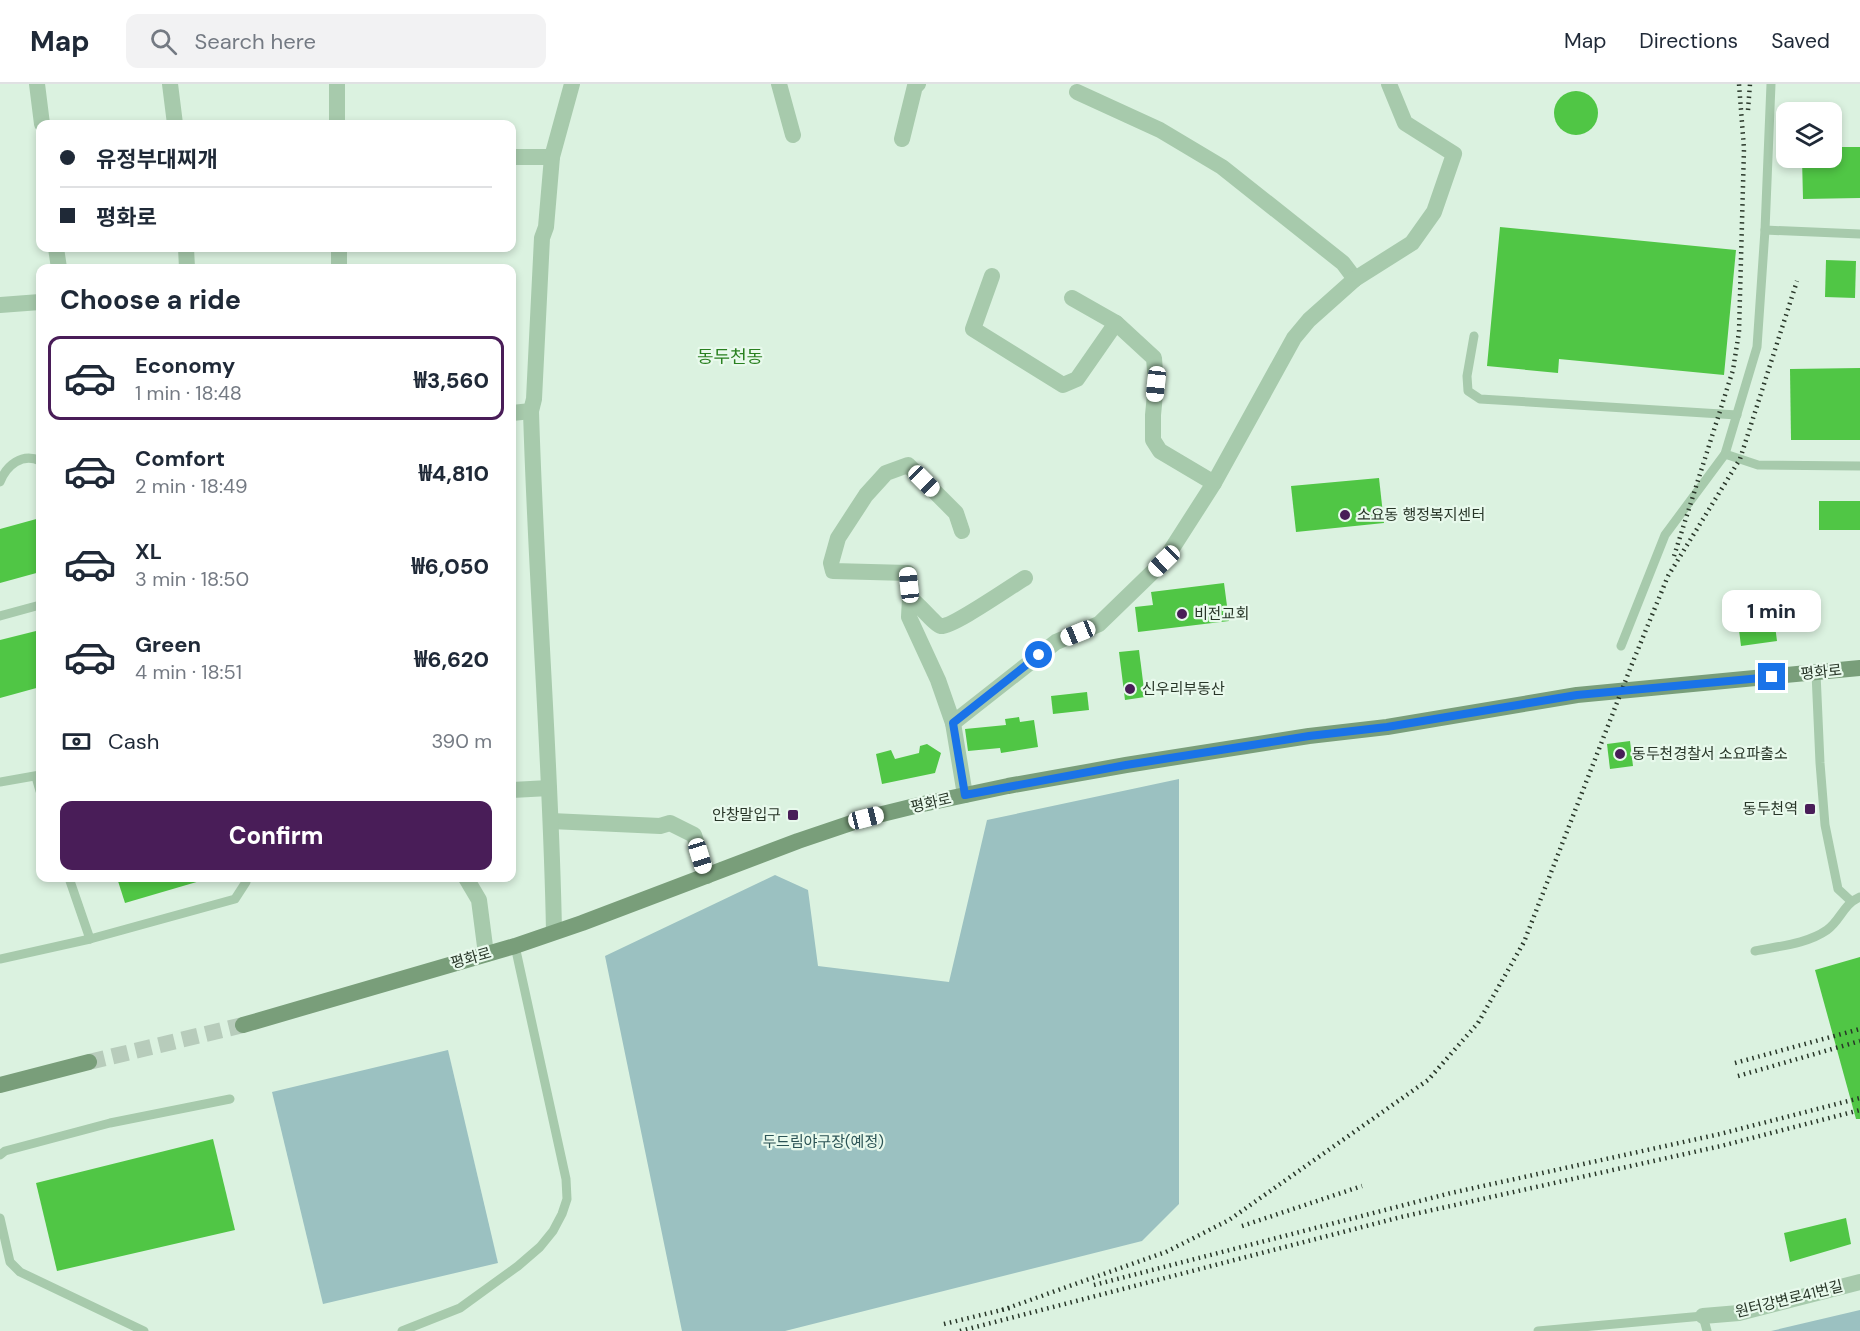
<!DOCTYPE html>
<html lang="en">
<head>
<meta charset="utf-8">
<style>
  :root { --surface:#fff; --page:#f2f2f3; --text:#1f2937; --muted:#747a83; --line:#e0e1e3; --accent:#491d58 }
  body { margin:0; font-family:"DM Sans","Noto Sans KR",sans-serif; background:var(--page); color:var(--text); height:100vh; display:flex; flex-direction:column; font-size:22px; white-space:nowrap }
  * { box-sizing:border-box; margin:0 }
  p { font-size:20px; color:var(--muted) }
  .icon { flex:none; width:33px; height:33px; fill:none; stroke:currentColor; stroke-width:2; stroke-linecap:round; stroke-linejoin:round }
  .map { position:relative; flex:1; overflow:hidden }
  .sheet { position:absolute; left:36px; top:180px; width:480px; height:618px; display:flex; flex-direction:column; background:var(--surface); border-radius:12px; box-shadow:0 3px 9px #0003 }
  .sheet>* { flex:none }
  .banner { position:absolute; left:36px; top:36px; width:480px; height:132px; border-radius:12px; box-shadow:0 3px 9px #0003; display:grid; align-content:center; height:132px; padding:0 24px; background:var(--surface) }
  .tools { position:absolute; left:1776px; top:18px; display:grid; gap:12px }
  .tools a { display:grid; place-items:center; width:66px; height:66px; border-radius:12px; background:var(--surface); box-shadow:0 3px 9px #0003; font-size:30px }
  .end { position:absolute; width:27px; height:27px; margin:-14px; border:8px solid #1a73e8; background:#fff; box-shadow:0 0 0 3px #fff }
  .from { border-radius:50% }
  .bubble { position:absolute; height:42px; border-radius:12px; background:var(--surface); box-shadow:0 3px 9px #0003; font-size:20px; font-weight:800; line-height:42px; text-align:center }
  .car { position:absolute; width:18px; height:36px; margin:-18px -9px; border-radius:8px; box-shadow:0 0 4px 2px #0007; background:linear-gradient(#fff 24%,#345 0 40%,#fff 0 76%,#345 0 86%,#fff 0) }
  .banner b { display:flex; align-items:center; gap:21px; height:57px; font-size:22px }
  .banner b+b { border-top:2px solid var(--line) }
  .banner i { width:15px; height:15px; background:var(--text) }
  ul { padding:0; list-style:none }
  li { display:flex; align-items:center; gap:18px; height:84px; margin:0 12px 9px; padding:0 12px; border:3px solid transparent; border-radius:12px }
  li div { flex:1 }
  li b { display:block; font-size:22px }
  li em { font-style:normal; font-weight:800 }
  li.on { border-color:var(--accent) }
  li>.icon { width:54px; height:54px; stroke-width:1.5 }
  h2 { padding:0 24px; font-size:27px; line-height:72px }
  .pay { display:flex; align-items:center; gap:15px; height:66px; padding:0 24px; font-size:22px }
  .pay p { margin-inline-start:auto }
  .button { display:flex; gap:12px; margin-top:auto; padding:12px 24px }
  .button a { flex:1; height:69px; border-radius:12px; background:var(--accent); color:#fff; font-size:24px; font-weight:800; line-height:69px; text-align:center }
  header { display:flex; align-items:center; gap:36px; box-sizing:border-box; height:84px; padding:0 30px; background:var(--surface); border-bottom:2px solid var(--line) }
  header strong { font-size:28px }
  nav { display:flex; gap:33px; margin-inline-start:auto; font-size:21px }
  .search { width:420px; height:54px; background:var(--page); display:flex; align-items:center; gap:15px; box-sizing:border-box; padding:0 21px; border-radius:12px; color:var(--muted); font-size:22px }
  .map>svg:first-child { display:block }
</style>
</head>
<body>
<header>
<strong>Map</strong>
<div class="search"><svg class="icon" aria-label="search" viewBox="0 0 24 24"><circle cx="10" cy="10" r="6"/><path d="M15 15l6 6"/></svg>Search here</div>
<nav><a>Map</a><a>Directions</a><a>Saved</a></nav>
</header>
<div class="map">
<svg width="1860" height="1247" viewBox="0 0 1860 1247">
  <rect width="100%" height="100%" fill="#dbf2e0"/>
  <!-- green -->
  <g fill="#9bc1c1">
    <path d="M1179,695v425l-37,37 -357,90h-103l-77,-375 170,-81 33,15 10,76 131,16 38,-162z"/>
    <path d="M448,966l50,213 -175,41 -51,-212z"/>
    <path d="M1860,1226v21h-89z"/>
  </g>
  <!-- building -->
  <g fill="#50c645">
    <circle cx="1576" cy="29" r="22"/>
    <path d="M1832,63h28v51l-57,1 -1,-41h30z"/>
    <path d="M1500,143l236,23 -12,125 -165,-16 -1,14 -71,-7z"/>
    <path d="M1826,176l30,1 -1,37 -30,-1z"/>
    <path d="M1860,284v72h-69l-1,-71z"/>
    <path d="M1379,394l5,45 -88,9 -5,-46z"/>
    <rect x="1819" y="417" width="41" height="29"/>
    <path d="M40,434v54l-40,11v-54z"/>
    <path d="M1224,499l5,38 -91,11 -3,-25 18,-2 -2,-13z"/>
    <path d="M1766,507l2,19h5l4,31 -36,5 -4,-32 11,-1 -3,-20z"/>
    <path d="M40,546v57l-40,11v-58z"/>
    <path d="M1139,566l6,47 -20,3 -6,-48z"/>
    <path d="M1087,608l2,18 -36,4 -2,-18z"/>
    <path d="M1019,633l1,5 14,-2 4,27 -37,6 -1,-5 -32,3 -3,-22 41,-4 -1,-6z"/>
    <path d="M1630,657l3,25 -23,3 -3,-25z"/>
    <path d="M927,660l14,9 -6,20 -53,11 -6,-30 15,-4 4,9 24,-6 1,-7z"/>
    <path d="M117,794h82l1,3 -75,22z"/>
    <path d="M1860,873v162h-4l-41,-149z"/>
    <path d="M213,1055l22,91 -178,41 -21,-88z"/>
    <path d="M1846,1134l5,26 -61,18 -6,-29z"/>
  </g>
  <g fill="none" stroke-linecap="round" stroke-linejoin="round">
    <!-- secondary-tunnel -->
    <path stroke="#b7ccbb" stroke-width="16" stroke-dasharray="16 8" stroke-linecap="butt" d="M89,978l154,-37"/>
    <!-- service -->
    <g stroke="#a7caac" stroke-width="9">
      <path d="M1771,0l-6,146 95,4"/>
      <path d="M1474,252l-7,40 1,15 12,8 257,16"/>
      <path d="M1725,370l33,11 102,1"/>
      <path d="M0,398c6,-16 22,-30 40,-21"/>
      <path d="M0,532l40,-11"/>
      <path d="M1621,562l44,-111 60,-81 32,-107 8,-117"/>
      <path d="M1816,589l4,90 5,62 13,64 13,12"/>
      <path d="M36,693l4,14"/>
      <path d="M0,698l40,-7"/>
      <path d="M69,794l21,61"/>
      <path d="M1755,867c24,-5 52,-7 72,-21 14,-10 16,-26 33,-33"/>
      <path d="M0,875l90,-20 145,-40 11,-17 1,-4"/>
      <path d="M0,1071l5,-4 105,-28 120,-24"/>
      <path d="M0,1134l10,44 10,10 124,59"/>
      <path d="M402,1247l58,-23 58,-42 22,-19 13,-16 9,-17 5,-15 -1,-20 -51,-233"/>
      <path d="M1538,1247l165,-15 4,15"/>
    </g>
    <!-- minor -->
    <g stroke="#a7caac" stroke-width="16">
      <path d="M37,0l5,40"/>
      <path d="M170,0l5,40"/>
      <path d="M337,0v40"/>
      <path d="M779,0l14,51"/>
      <path d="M1077,8l83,38 62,37 121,96 12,16"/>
      <path d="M902,55l13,-53 3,-2"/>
      <path d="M512,73h40"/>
      <path d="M56,164l3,20"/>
      <path d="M186,164l1,20"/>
      <path d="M339,164v20"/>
      <path d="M992,192l-19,53 90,56 14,-6 39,-56"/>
      <path d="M1072,214l44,25 38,35 2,26 -3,31v25l7,11 54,32"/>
      <path d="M0,221l40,-3"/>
      <path d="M512,329l19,-2"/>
      <path d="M962,447l-6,-18 -48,-48 -22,8 -20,22 -28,43 -7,25 2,8 75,2 2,25 -1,19 29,63 15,43 12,72"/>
      <path d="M910,514c8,5 25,27 31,28 12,1 70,-40 84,-48"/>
      <path d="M953,639l103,-81 43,-18 65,-63 50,-78 80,-145 15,-18 46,-41 57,-36 22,-31 20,-58 -49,-31 -16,-39"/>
      <path d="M512,706l37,-2"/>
      <path d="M551,737l109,5 10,-3 24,12 13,41"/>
      <path d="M466,794l13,22 7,54"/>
      <path d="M554,848c-3,-173 -18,-347 -23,-521l3,-12 8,-161 4,-11 6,-70 20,-73"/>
      <path d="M1703,1232l36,-3 121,-31"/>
    </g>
    <!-- secondary -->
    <g stroke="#799e7a" stroke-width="16">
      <path d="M243,941l272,-79 67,-23 216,-82 68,-23 57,-14 85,-18 118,-21 183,-29 78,-9 190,-32 283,-27"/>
      <path d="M0,1001l89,-23"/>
    </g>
    <!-- rail -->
    <g stroke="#283628" stroke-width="4.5" stroke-dasharray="1.5 4.5" stroke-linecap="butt">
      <path d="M1748,26l2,-26"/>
      <path d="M1674,472l59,-186 6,-38 5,-183 -5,-65"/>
      <path d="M1735,979l125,-34"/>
      <path d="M1738,992l122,-35"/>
      <path d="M1242,1142l120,-40"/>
      <path d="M1094,1201l357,-92 269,-59 140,-36"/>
      <path d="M1002,1226l164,-58 63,-32 199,-140 50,-57 46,-81 108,-278 36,-88 72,-117 57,-178"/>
      <path d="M944,1240l66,-16"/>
      <path d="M960,1247l441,-114 320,-71 139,-36"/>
    </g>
  </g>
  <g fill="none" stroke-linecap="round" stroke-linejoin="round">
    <!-- route -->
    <path stroke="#1a73e8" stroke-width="8" d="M1039,571l-86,68 12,72 161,-30 183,-29 78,-9 190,-32 195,-18"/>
  </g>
  <!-- markers -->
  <g fill="#491d58" stroke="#e8f9ec" stroke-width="2">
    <circle cx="1345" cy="431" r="6"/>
    <circle cx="1182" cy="530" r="6"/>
    <circle cx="1130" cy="605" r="6"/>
    <circle cx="1620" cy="670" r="6"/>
    <rect x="1804" y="719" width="12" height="12" rx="3"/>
    <rect x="787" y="725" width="12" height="12" rx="3"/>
  </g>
  <g text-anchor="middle" stroke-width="4.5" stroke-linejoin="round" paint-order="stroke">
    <!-- poi labels -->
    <g font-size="15" fill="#283628" stroke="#e8f9ec" text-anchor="start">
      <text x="1357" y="436">소요동 행정복지센터</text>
      <text x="1194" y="535">비전교회</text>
      <text x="1142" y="610">신우리부동산</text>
      <text x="1632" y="675">동두천경찰서 소요파출소</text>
      <text x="1798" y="730" text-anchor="end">동두천역</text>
      <text x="781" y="736" text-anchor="end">안창말입구</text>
    </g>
    <!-- street labels -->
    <g font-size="15" fill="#283628" stroke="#e8f9ec">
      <text transform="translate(1821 588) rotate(-6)" y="5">평화로</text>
      <text transform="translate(931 719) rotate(-13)" y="5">평화로</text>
      <text transform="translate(471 874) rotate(-16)" y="5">평화로</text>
      <text transform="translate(1789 1215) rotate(-14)" y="5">원터강변로41번길</text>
    </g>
    <!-- park labels -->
    <g font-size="15" fill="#2b5355" stroke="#e8f9ec">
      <text x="823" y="1063">두드림야구장(예정)</text>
    </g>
    <!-- quarter labels -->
    <g font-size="18" fill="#298020" stroke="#e8f9ec">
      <text x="730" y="279">동두천동</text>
    </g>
  </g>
</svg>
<div class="tools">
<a><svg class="icon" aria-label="layers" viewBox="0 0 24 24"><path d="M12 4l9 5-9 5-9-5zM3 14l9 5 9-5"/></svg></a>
</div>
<i class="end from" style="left:1039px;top:571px"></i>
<i class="end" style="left:1772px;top:593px"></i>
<div class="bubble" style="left:1722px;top:506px;width:99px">1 min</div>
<i class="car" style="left:1156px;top:300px;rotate:186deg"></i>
<i class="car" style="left:924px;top:397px;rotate:135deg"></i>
<i class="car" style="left:1164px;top:477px;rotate:226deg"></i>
<i class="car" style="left:909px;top:501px;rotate:354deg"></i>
<i class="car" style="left:1078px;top:549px;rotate:248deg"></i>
<i class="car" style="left:866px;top:734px;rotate:76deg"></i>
<i class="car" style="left:700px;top:772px;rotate:163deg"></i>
<div class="banner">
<b><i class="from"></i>유정부대찌개</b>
<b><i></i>평화로</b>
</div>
<section class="sheet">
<h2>Choose a ride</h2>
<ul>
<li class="on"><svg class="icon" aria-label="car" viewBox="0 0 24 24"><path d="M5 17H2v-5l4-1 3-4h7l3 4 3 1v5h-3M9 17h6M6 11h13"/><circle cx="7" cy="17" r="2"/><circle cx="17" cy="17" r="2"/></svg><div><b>Economy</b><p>1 min · 18:48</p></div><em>₩3,560</em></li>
<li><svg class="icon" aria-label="car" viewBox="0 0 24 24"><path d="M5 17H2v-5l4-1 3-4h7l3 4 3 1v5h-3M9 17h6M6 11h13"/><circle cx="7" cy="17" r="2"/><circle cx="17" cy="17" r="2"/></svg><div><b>Comfort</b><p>2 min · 18:49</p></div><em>₩4,810</em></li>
<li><svg class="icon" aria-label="car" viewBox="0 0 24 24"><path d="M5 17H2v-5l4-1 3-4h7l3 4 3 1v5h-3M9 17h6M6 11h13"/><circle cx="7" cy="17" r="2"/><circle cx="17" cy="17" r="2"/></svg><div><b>XL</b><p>3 min · 18:50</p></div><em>₩6,050</em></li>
<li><svg class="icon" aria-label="car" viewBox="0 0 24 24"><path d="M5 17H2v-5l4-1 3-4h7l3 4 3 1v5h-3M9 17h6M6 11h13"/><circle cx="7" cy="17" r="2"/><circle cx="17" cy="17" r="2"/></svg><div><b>Green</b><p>4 min · 18:51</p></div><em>₩6,620</em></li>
</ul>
<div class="pay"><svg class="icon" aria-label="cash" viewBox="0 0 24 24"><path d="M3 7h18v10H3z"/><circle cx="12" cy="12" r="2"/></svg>Cash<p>390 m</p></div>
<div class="button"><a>Confirm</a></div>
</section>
</div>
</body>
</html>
